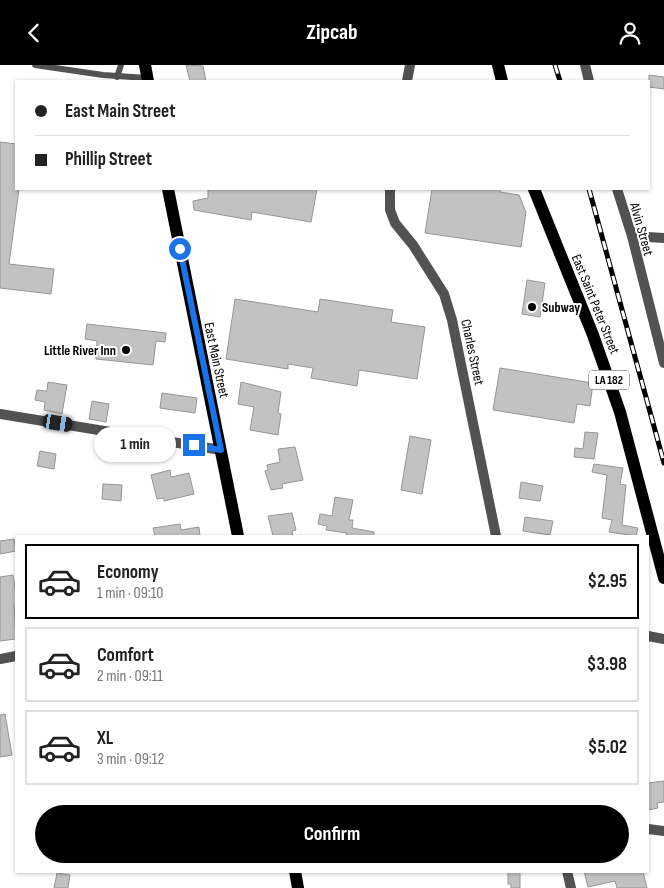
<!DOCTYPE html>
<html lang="en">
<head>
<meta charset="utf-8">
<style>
  :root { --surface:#fff; --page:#f6f6f6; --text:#222; --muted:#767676; --line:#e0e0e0; --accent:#000 }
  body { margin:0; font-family:"Sofia Sans Condensed",sans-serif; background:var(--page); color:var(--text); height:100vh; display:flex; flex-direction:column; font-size:19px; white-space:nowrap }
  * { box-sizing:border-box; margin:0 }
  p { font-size:16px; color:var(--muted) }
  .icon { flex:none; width:28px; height:28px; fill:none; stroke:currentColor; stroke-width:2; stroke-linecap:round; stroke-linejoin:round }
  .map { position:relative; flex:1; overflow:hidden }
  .details { position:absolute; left:15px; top:470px; width:634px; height:338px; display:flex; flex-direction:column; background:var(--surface); border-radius:0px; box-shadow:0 1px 4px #0004 }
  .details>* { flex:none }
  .top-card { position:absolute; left:15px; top:15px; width:635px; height:110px; border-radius:0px; box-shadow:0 1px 4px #0004; display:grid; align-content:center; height:110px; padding:0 20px; background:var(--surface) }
  .end { position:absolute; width:22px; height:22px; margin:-11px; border:6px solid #1a73e8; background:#fff; box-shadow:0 0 0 2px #fff }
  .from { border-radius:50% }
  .bubble { position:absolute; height:35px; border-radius:18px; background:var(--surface); box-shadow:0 1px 4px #0004; font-size:16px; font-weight:700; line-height:35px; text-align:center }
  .car { position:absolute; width:15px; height:30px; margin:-15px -8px; border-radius:6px; box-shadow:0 0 4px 1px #0007; background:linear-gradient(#222 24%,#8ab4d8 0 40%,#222 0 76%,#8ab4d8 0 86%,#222 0) }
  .top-card b { display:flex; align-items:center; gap:18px; height:48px; font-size:19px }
  .top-card b+b { border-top:1px solid var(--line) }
  .top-card i { width:12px; height:12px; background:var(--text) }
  ul { padding:9px 0 0; list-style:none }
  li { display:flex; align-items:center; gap:15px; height:75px; margin:0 10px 8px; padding:0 10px; border:2px solid var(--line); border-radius:0px }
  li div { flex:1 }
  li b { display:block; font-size:19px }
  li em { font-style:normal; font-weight:700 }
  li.current { border-color:var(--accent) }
  li>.icon { width:45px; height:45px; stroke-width:1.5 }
  .action { display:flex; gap:10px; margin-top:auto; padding:10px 20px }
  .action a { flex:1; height:58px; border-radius:30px; background:var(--accent); color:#fff; font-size:20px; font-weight:700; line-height:58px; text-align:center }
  header { display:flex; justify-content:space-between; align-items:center; height:65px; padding:0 20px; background:var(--accent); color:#fff; font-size:22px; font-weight:700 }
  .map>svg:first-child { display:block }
</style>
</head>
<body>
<header><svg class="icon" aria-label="back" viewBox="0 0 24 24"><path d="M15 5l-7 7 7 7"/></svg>Zipcab<svg class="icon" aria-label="person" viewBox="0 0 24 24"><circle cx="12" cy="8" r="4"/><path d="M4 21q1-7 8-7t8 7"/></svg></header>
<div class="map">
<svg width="664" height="823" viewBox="0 0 664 823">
  <rect width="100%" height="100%" fill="#fff"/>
  <!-- building -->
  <g fill="#c2c2c2" stroke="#969696">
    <path d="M186,0l17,1 3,15h-16z"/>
    <path d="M649,10l15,2v12l-15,-2z"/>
    <path d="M0,77l16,2v45h3l-10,75 45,5 -3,25 -51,-6z"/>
    <path d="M208,124h109l-6,33 -59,-10 -1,8 -57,-10 -1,-9 15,-3z"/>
    <path d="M432,124h68v3l19,3 7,17 -5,35 -96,-14z"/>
    <path d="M527,215l18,3 -5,34 -18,-3z"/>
    <path d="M235,234l83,13 2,-13 73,11 -2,12 34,5 -8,52 -58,-9 -2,16 -46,-8 2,-10 -25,-4v5l-62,-10z"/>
    <path d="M87,259l79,9 -1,9 -9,-1 -3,24 -57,-6 1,-18 -12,-2z"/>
    <path d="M500,303l93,15 -3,23 -13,-2 -3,19 -81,-13z"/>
    <path d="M48,317l19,3 -5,29 -18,-4 1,-8 -10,-2 2,-10 10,1z"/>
    <path d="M241,317l40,10 -3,21 3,1 -3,21 -28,-5 4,-23 -16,-3z"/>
    <path d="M162,328l35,5 -2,15 -35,-5z"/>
    <path d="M92,336l17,3 -3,18 -17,-3z"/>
    <path d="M585,367l13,1 -4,26 -20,-2 1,-9 8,1z"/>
    <path d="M410,371l21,4 -9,54 -21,-4z"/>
    <path d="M295,382l8,33 -21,4 1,4 -12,2 -6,-19 3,-1 -1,-5 13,-3 -2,-13z"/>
    <path d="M40,386l16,3 -2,15 -17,-3z"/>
    <path d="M594,399l29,4 -3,16 6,1 -4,40 16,3 -2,8 -27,-4 3,-12 -10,-2 5,-43 -15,-3z"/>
    <path d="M170,405l1,7 18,-4 5,21 -30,7v-3l-7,1 -6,-24z"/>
    <path d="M521,417l22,4 -3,15 -21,-3z"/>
    <path d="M103,419l19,1 -1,16 -19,-2z"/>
    <path d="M335,432l18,3 -4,20h4l-1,8 22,4v4h-28l1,-3 -21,-3 1,-4 -9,-2 2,-10 12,2z"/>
    <path d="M292,448l4,17 -4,1 1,5h-20l-5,-20z"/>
    <path d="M525,452l28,4 -3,14 -27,-4z"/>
    <path d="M180,459l1,6 18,-3 1,9h-45l-2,-8z"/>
    <path d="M14,474l2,12 -16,3v-13z"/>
    <path d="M13,510l3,20v9h-2l2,35 -16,2v-64z"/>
    <path d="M5,649l7,41 -12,2v-42z"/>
    <path d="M664,716v21l-7,1 1,5 -10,2v-27z"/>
    <path d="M508,806h12v17h-9v-4h-3z"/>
    <path d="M584,806h59l4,17h-30l-2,-7 -27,6z"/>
    <path d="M57,808l13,2 -2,13h-14z"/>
  </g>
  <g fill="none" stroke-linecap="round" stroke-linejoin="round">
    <!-- lane -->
    <g stroke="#525252" stroke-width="6">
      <path d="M35,0l68,10 44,3"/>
      <path d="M117,12l4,-12"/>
    </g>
    <!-- street -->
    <g stroke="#525252" stroke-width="10">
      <path d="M585,0l4,16"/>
      <path d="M407,16l3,-16"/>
      <path d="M390,124v21l5,13 18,22 31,49 8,26 44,216"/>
      <path d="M617,124l15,47 32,127"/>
      <path d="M632,171l32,2"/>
      <path d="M0,349l221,36"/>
      <path d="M648,571l16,3"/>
      <path d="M0,594l16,-3"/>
      <path d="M648,764l16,2"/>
      <path d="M567,806l4,17"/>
    </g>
    <!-- primary -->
    <g stroke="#000" stroke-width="12">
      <path d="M145,0l3,16"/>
      <path d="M498,0l4,16"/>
      <path d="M168,124l70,347"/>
      <path d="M534,124l59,146 27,77 44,166"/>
      <path d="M295,806l3,17"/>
    </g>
    <defs>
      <g id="rail">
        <path d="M555,0l5,16"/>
        <path d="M589,124l75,274"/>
      </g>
    </defs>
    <!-- rail casing -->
    <use href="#rail" stroke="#000" stroke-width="5"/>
    <!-- rail -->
    <use href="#rail" stroke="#fff" stroke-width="3" stroke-dasharray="9" stroke-linecap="butt"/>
  </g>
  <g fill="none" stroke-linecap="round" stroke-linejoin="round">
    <!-- route -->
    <path stroke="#1a73e8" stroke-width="6" d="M180,184l41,201 -27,-5"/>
  </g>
  <!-- markers -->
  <g fill="#000" stroke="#fff" stroke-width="2">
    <circle cx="532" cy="242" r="5"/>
    <circle cx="126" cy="285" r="5"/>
  </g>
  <g text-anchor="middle" stroke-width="4" stroke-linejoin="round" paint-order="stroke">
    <!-- shield labels -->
    <rect fill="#fff" stroke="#4c4c4c" stroke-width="1" x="589" y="305.5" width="40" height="19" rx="4"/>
    <g font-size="12" font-weight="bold" fill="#000">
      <text x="609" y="319">LA 182</text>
    </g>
    <!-- street labels -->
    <g font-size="14" fill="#000" stroke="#fff">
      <text transform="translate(642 164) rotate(74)" y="5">Alvin Street</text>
      <text transform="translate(596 239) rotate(68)" y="5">East Saint Peter Street</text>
      <text transform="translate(473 287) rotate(78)" y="5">Charles Street</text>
      <text transform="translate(217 295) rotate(78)" y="5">East Main Street</text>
    </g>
    <!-- poi labels -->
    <g font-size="14" font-weight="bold" fill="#000" stroke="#fff" text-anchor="start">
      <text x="542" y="247">Subway</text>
      <text x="116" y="290" text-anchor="end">Little River Inn</text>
    </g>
  </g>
</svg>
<i class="end from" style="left:180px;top:184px"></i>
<i class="end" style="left:194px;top:380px"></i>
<div class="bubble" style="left:94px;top:362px;width:82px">1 min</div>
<i class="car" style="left:58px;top:358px;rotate:99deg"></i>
<div class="top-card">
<b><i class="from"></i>East Main Street</b>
<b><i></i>Phillip Street</b>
</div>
<section class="details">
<ul>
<li class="current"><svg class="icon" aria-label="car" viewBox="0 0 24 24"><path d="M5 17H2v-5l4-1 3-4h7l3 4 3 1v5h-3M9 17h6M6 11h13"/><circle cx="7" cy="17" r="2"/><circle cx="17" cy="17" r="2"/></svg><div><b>Economy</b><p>1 min · 09:10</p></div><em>$2.95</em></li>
<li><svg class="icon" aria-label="car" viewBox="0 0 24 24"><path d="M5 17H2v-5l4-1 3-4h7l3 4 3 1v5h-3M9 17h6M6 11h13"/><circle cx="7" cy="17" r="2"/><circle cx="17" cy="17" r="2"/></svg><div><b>Comfort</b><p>2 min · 09:11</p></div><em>$3.98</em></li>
<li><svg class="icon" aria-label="car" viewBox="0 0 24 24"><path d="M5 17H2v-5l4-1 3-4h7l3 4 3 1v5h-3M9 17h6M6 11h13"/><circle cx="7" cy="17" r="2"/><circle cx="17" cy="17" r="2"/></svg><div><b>XL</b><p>3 min · 09:12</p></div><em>$5.02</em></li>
</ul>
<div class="action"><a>Confirm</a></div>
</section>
</div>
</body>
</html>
